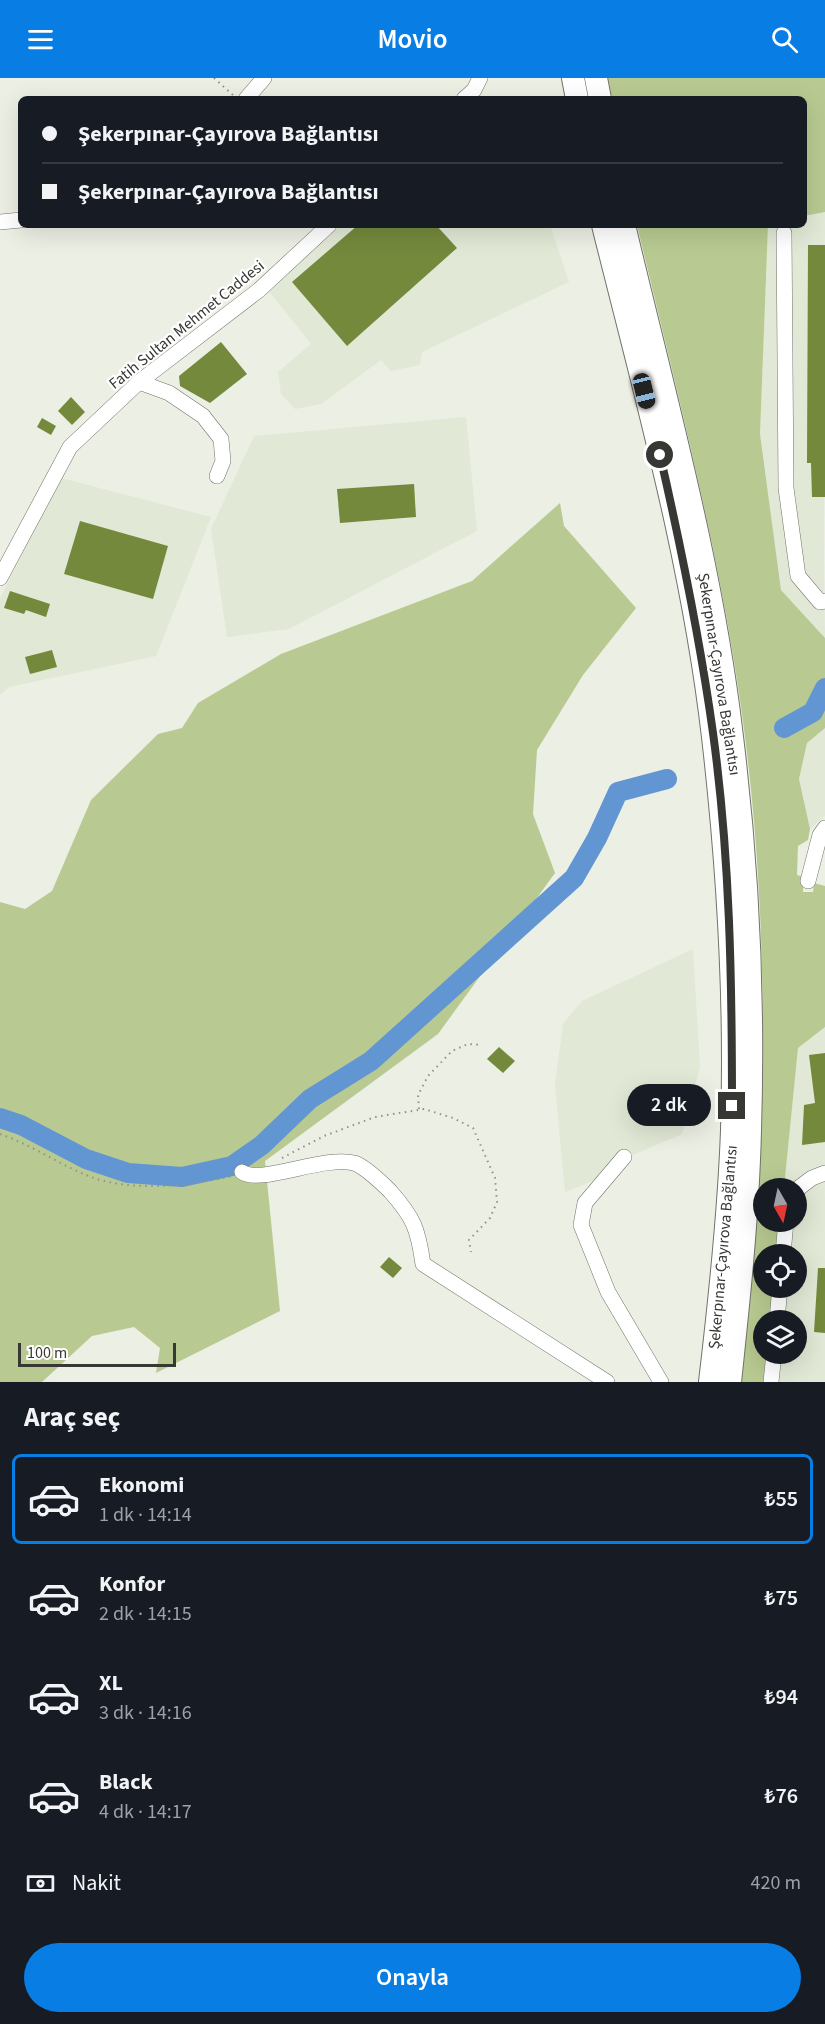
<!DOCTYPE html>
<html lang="tr">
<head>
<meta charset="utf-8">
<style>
  :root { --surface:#171b24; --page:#242831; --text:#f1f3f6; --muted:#9ea1a6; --line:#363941; --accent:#087ee5 }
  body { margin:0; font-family:"Source Sans 3",sans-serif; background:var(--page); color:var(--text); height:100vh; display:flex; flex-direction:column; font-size:22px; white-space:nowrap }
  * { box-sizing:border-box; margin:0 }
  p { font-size:20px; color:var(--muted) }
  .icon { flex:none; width:33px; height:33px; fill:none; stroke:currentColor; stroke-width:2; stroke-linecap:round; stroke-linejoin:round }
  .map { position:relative; height:1304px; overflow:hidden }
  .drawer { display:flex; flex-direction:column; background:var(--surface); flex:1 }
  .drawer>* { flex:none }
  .guide { position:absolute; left:18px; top:18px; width:789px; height:132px; border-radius:9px; box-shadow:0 6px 24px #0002; display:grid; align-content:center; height:132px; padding:0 24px; background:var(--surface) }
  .needle { width:39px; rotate:171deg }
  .buttons { position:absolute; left:753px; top:1100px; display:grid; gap:12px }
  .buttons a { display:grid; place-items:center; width:54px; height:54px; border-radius:50%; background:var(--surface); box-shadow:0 6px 24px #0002; font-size:30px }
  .scale { position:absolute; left:18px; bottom:15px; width:158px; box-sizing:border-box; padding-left:6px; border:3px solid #373834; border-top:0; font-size:16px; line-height:21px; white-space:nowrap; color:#373834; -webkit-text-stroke:4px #fff; paint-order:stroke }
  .end { position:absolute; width:27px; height:27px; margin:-14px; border:8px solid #373834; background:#fff; box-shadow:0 0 0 3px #fff }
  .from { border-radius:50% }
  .bubble { position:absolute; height:42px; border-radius:21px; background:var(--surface); box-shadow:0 6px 24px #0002; font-size:20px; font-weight:600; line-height:42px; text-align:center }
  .car { position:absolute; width:18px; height:36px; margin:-18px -9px; border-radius:8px; box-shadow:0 0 4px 2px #0007; background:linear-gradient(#222 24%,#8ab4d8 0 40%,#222 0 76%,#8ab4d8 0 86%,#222 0) }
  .guide b { display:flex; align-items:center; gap:21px; height:57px; font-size:22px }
  .guide b+b { border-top:2px solid var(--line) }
  .guide i { width:15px; height:15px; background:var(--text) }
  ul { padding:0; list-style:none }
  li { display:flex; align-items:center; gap:18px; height:90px; margin:0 12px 9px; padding:0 12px; border:3px solid transparent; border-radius:9px }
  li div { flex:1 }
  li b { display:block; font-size:22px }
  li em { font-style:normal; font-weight:600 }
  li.current { border-color:var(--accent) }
  li>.icon { width:54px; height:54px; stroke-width:1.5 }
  h2 { padding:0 24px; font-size:27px; line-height:72px }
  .pay { display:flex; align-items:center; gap:15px; height:66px; padding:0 24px; font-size:22px }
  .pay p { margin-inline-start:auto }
  .action { display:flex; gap:12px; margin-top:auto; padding:12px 24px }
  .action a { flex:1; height:69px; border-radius:36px; background:var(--accent); color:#fff; font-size:24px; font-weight:600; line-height:69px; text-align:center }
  header { display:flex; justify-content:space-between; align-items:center; height:78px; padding:0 24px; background:var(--accent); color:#fff; font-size:27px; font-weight:600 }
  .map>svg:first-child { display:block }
</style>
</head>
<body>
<header><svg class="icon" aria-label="menu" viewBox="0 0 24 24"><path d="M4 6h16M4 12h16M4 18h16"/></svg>Movio<svg class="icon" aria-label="search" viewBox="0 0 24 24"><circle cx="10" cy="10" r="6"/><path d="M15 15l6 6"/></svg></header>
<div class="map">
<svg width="825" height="1304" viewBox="0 0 825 1304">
  <rect width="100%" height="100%" fill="#ecefe4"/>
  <!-- built -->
  <g fill="#e1e8d5">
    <path d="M825,134l-1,349 1,77 -44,-48 -21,-156 8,-209h36v-9z"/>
    <path d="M339,147h211l19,57 -147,70 -2,13 -29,6 -10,-11 -60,44 -26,5 -14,-15 -3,-22 33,-28 -43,-54z"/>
    <path d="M466,339l11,114 -188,98 -62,8 -16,-108 43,-93z"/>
    <path d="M61,400l150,39 -55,139 -147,31 -9,8v-97z"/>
    <path d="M825,650v88l-15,13 -11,-50 8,-36z"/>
    <path d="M693,871l7,118 -18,67 -49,21 -26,30 -2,-9 -40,16 -10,-107 8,-61 19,-23z"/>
    <path d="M825,949v355h-61l3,-29h29v-33h-25l3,-33h22v-33h-18l3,-33h15v-33h-12l14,-140z"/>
  </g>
  <!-- green -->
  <g fill="#b8ca91">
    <path d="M608,0h217v134l-21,4v-117h-192z"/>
    <path d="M637,147h131l-8,209 21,156 44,48v90l-18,15 -8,36 11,50 -2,11 -10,6 -1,29 7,2 -1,15h10l1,-9 11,3v141l-27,21 -14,140h-20v33h17l-3,33h-14v33h10l-3,33h-7v33h3l-3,29h-23c28,-237 32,-479 -6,-715 -24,-149 -63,-295 -98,-442z"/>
    <path d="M560,425l4,23 72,82 -53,67 -46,75 -4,64 22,59 -117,161 -173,127 15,150 -124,62 4,-25 -26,-21 -42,9 -50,46h-42v-480l25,7 27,-18 39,-91 67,-66 24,-6 16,-25 83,-49 191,-73z"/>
  </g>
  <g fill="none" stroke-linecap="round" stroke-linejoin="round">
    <!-- river -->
    <g stroke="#6296d3" stroke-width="20">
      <path d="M784,650l29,-16 12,-24"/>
      <path d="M0,1040l21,7 65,34 42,14 54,4 50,-11 30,-21 48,-46 61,-38 203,-183 23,-40 21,-46 49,-13"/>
    </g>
  </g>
  <!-- building -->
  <g fill="#74893c">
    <path d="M358,147h78l21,23 -110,98 -55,-64z"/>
    <path d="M808,167h17v252h-13l-1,-34h-4z"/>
    <path d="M221,264l26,32 -37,29 -30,-17 -1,-10z"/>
    <path d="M71,319l14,15 -13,13 -14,-14z"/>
    <path d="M42,340l14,8 -5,9 -14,-8z"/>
    <path d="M414,406l2,33 -76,6 -3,-34z"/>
    <path d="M80,443l88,25 -15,53 -89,-25z"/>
    <path d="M10,513l40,13 -4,13 -20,-7 -2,4 -20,-6z"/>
    <path d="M52,572l5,17 -27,7 -5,-17z"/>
    <path d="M499,969l16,14 -12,12 -16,-14z"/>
    <path d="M825,975v89l-23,3 2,-40 11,-2 -6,-48z"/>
    <path d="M389,1179l13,11 -9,10 -13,-11z"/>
    <path d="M818,1190h7v65l-11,-1z"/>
  </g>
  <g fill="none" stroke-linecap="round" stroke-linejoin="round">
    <defs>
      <g id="minor">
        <path d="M246,21l18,-21"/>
        <path d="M464,21l10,-9 6,-12"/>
        <path d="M0,144l21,-2"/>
        <path d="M784,155l2,255 12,88 22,26 5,-1"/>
        <path d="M139,304l30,11 34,23 18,23 2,22 -6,15"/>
        <path d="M0,500l70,-131 69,-65 120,-92 70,-65"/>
        <path d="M808,803l12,-46 5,-7"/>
        <path d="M624,1079l-39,46 -4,22 27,67 53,90"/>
        <path d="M242,1094c17,13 83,-17 112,-9 10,3 29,21 36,28 24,27 28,38 33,73l184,118"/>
        <path d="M796,1112l16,-12 13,-5"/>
        <path d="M783,1176l3,-33"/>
        <path d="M777,1242l3,-33"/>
        <path d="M771,1304l3,-29"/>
      </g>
      <g id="highway">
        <path d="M573,0l4,21"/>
        <path d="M596,0l4,21"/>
        <path d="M603,147c42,169 90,338 110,512 15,130 23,262 19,393 -3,84 -12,168 -22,252"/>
        <path d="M624,147c40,169 88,339 108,512 16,130 22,262 18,393 -2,84 -11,168 -20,252"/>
      </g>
    </defs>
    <!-- minor casing -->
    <use href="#minor" stroke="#707369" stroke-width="16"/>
    <!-- highway casing -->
    <use href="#highway" stroke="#707369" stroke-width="24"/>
    <!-- path -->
    <g stroke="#90928b" stroke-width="2" stroke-dasharray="1.5 4.5" stroke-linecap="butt">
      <path d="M214,0l21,19"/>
      <path d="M419,1031l-1,-14 10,-19 24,-25 16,-7 14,1"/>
      <path d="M0,1056c32,11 60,31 91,43 41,15 99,9 141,-1"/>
      <path d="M282,1080l42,-22 51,-19 49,-8 29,9 20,10 22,50 2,24 -7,16 -21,22 2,12"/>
    </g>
    <!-- minor -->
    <use href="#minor" stroke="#fff" stroke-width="15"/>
    <!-- highway -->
    <use href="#highway" stroke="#fff" stroke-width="22"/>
  </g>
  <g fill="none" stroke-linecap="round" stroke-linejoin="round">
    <!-- route -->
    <path stroke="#373834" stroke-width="8" d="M660,377c21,92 40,184 53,278 17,123 19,248 19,373"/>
  </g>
  <g text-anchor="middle" stroke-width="4.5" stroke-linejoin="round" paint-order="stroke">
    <!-- street labels -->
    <g font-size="16" fill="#373834" stroke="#fff">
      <text transform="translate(186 246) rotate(-39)" y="6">Fatih Sultan Mehmet Caddesi</text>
      <text transform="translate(720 596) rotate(81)" y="6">Şekerpınar-Çayırova Bağlantısı</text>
      <text transform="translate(722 1169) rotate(-85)" y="6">Şekerpınar-Çayırova Bağlantısı</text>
    </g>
  </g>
</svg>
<div class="buttons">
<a><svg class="needle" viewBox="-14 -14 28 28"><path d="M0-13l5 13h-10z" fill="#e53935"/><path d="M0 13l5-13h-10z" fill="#9ea1a6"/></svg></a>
<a><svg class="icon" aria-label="locate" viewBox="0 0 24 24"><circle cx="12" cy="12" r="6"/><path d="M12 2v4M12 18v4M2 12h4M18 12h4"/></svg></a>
<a><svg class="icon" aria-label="layers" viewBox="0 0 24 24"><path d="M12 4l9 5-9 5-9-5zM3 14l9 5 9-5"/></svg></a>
</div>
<div class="scale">100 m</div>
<i class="end from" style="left:660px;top:377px"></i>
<i class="end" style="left:732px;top:1028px"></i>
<div class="bubble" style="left:627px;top:1006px;width:84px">2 dk</div>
<i class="car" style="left:644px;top:313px;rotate:166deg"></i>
<div class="guide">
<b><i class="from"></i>Şekerpınar-Çayırova Bağlantısı</b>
<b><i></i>Şekerpınar-Çayırova Bağlantısı</b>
</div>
</div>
<section class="drawer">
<h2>Araç seç</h2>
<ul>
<li class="current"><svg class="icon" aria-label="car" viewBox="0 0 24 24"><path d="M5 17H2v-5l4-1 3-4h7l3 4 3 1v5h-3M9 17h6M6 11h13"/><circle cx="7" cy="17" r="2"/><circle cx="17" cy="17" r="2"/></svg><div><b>Ekonomi</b><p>1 dk · 14:14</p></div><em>₺55</em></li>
<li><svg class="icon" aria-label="car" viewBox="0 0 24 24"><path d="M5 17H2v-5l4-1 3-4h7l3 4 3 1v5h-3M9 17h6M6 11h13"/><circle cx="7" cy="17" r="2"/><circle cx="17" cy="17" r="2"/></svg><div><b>Konfor</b><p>2 dk · 14:15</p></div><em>₺75</em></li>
<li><svg class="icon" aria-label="car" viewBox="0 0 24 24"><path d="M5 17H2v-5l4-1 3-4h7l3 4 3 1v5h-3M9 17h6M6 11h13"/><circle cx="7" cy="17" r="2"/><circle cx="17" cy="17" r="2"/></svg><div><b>XL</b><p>3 dk · 14:16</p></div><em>₺94</em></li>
<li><svg class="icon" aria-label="car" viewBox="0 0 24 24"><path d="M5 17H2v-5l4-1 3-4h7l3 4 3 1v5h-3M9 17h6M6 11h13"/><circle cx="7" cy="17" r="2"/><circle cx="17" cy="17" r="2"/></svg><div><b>Black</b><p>4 dk · 14:17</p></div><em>₺76</em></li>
</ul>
<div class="pay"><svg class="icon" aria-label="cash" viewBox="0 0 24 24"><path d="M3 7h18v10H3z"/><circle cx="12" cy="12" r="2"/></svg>Nakit<p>420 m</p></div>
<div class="action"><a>Onayla</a></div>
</section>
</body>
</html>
